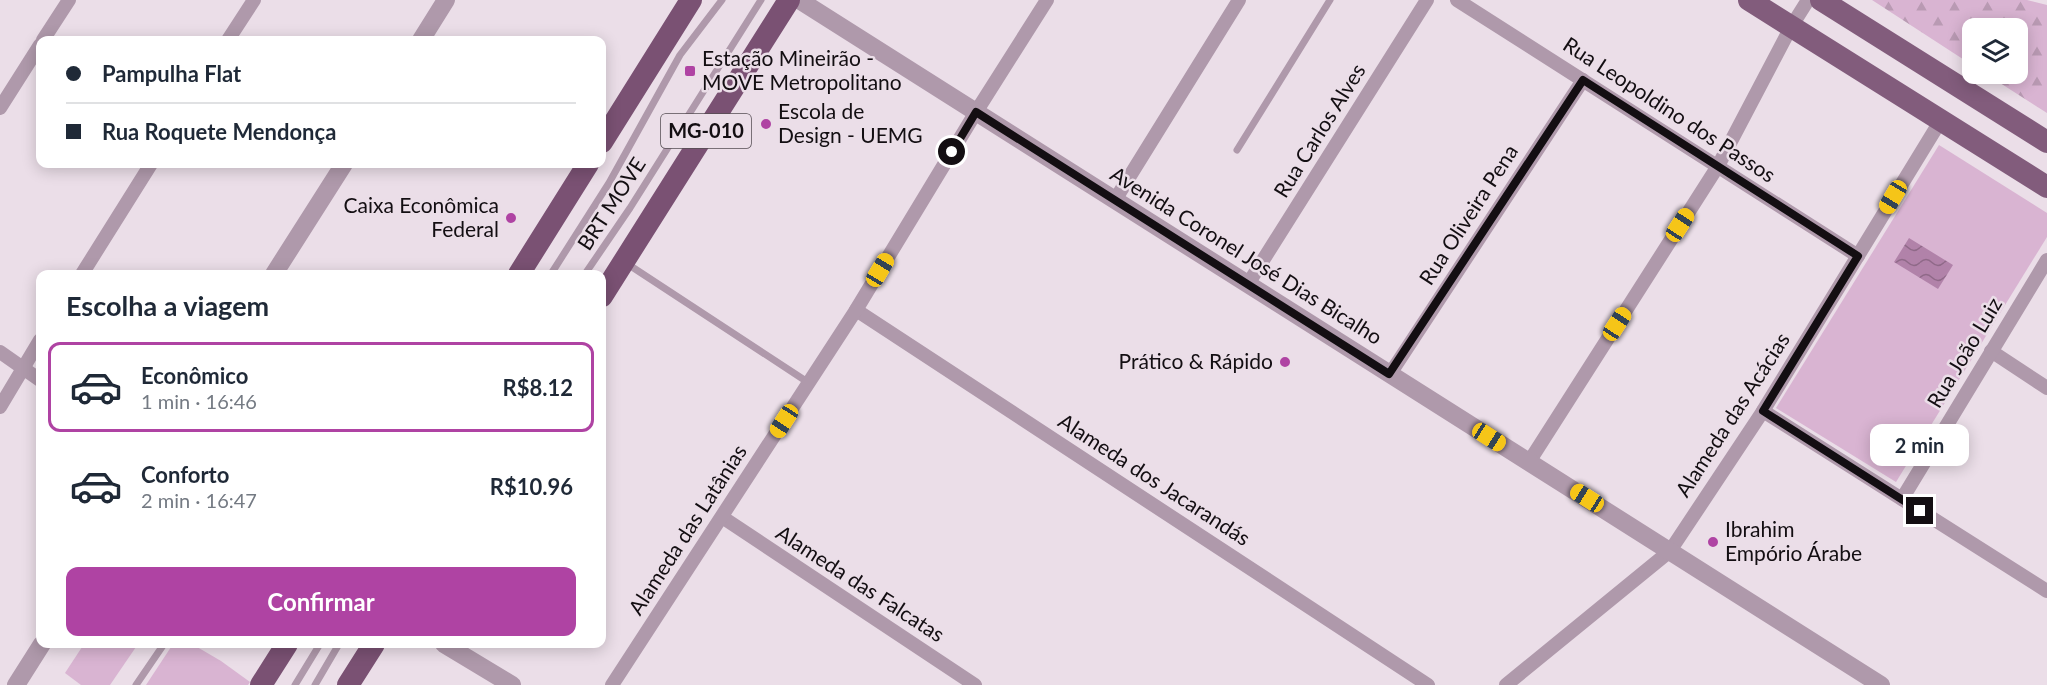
<!DOCTYPE html>
<html lang="pt">
<head>
<meta charset="utf-8">
<style>
  :root { --surface:#fff; --page:#f6f6f7; --text:#1f2937; --muted:#747a83; --line:#e0e1e3; --accent:#af43a3 }
  body { margin:0; font-family:Lato,sans-serif; background:var(--page); color:var(--text); height:100vh; display:flex; flex-direction:column; font-size:22px; white-space:nowrap }
  * { box-sizing:border-box; margin:0 }
  p { font-size:20px; color:var(--muted) }
  .icon { flex:none; width:33px; height:33px; fill:none; stroke:currentColor; stroke-width:2; stroke-linecap:round; stroke-linejoin:round }
  .map { position:relative; flex:1; overflow:hidden }
  .side { position:absolute; left:36px; top:270px; width:570px; height:378px; display:flex; flex-direction:column; background:var(--surface); border-radius:12px; box-shadow:0 3px 15px #0003 }
  .side>* { flex:none }
  .top-card { position:absolute; left:36px; top:36px; width:570px; height:132px; border-radius:12px; box-shadow:0 3px 15px #0003; display:grid; align-content:center; height:132px; padding:0 30px; background:var(--surface) }
  .fabs { position:absolute; left:1962px; top:18px; display:grid; gap:12px }
  .fabs a { display:grid; place-items:center; width:66px; height:66px; border-radius:12px; background:var(--surface); box-shadow:0 3px 15px #0003; font-size:30px }
  .end { position:absolute; width:27px; height:27px; margin:-14px; border:8px solid #130e12; background:#fff; box-shadow:0 0 0 3px #fff }
  .from { border-radius:50% }
  .bubble { position:absolute; height:42px; border-radius:12px; background:var(--surface); box-shadow:0 3px 15px #0003; font-size:20px; font-weight:700; line-height:42px; text-align:center }
  .car { position:absolute; width:18px; height:36px; margin:-18px -9px; border-radius:8px; box-shadow:0 0 4px 2px #0007; background:linear-gradient(#f5c518 24%,#345 0 40%,#f5c518 0 76%,#345 0 86%,#f5c518 0) }
  .top-card b { display:flex; align-items:center; gap:21px; height:57px; font-size:22px }
  .top-card b+b { border-top:2px solid var(--line) }
  .top-card i { width:15px; height:15px; background:var(--text) }
  ul { padding:0; list-style:none }
  li { display:flex; align-items:center; gap:18px; height:90px; margin:0 12px 9px; padding:0 18px; border:3px solid transparent; border-radius:12px }
  li div { flex:1 }
  li b { display:block; font-size:22px }
  li em { font-style:normal; font-weight:700 }
  li.active { border-color:var(--accent) }
  li>.icon { width:54px; height:54px; stroke-width:1.5 }
  h2 { padding:0 30px; font-size:27px; line-height:72px }
  .cta { display:flex; gap:12px; margin-top:auto; padding:12px 30px }
  .cta a { flex:1; height:69px; border-radius:12px; background:var(--accent); color:#fff; font-size:24px; font-weight:700; line-height:69px; text-align:center }
  .map>svg:first-child { display:block }
</style>
</head>
<body>
<div class="map">
<svg width="2047" height="685" viewBox="0 0 2047 685">
  <defs>
    <pattern id="forest-firs" width="22" height="20" patternUnits="userSpaceOnUse" patternTransform="scale(1.5)"><rect width="22" height="20" fill="#d9b4d2"/><path d="M5 1l3.5 6h-7zM16 11l3.5 6h-7z" fill="#b99ab3"/></pattern>
    <pattern id="water-waves" width="16" height="10" patternUnits="userSpaceOnUse" patternTransform="scale(1.5)"><rect width="16" height="10" fill="#b182a9"/><path d="M0 5q4-4 8 0t8 0" fill="none" stroke="#8f6988"/></pattern>
  </defs>
  <rect width="100%" height="100%" fill="#ebdee8"/>
  <!-- forest -->
  <path fill="url(#forest-firs)" d="M1872,0h155l20,5v108l-61,-39h32v-46h-46v37z"/>
  <!-- garden -->
  <g fill="#d9b4d2">
    <path d="M1939,145l108,68v24l-151,245 -120,-74z"/>
    <path d="M84,644h54l-28,41h-29l-16,-12z"/>
    <path d="M173,644h19l29,17 29,21 -2,3h-102z"/>
  </g>
  <!-- water -->
  <path fill="url(#water-waves)" d="M1909,238l44,27 -15,24 -44,-27z"/>
  <g fill="none" stroke-linecap="round" stroke-linejoin="round">
    <!-- service -->
    <g stroke="#af99ab" stroke-width="7">
      <path d="M1237,150l93,-150"/>
      <path d="M626,263l183,120"/>
      <path d="M551,274l58,-91 71,-128 42,-55"/>
      <path d="M585,274l45,-66 131,-208"/>
      <path d="M136,685l28,-41"/>
      <path d="M295,685l25,-41"/>
      <path d="M315,685l24,-41"/>
    </g>
    <!-- minor -->
    <g stroke="#af99ab" stroke-width="14">
      <path d="M1457,0l401,256"/>
      <path d="M43,40l26,-40"/>
      <path d="M228,40l26,-40"/>
      <path d="M0,108l40,-63"/>
      <path d="M1115,200l124,-200"/>
      <path d="M82,274l69,-110"/>
      <path d="M1248,284l179,-284"/>
      <path d="M856,310l572,375"/>
      <path d="M1991,351l56,37"/>
      <path d="M0,352l40,28"/>
      <path d="M1390,374l193,-294"/>
      <path d="M0,407l40,-67"/>
      <path d="M1763,411l284,180"/>
      <path d="M1529,462l189,-296 73,-139 17,-27"/>
      <path d="M1902,499l145,-239"/>
      <path d="M722,517l253,168"/>
      <path d="M612,685l244,-375 120,-198 71,-112"/>
      <path d="M1506,685l164,-134 93,-140 178,-291"/>
    </g>
    <!-- tertiary -->
    <g stroke="#af99ab" stroke-width="18">
      <path d="M799,0l1082,685"/>
      <path d="M421,40l25,-40"/>
      <path d="M274,274l70,-110"/>
      <path d="M444,644l68,41"/>
      <path d="M16,685l26,-41"/>
    </g>
    <!-- primary -->
    <g stroke="#825c7c" stroke-width="22">
      <path d="M1749,0l298,187"/>
      <path d="M1821,0l226,142"/>
    </g>
    <!-- trunk -->
    <g stroke="#7a5173" stroke-width="22">
      <path d="M602,142l89,-142"/>
      <path d="M519,274l69,-110"/>
      <path d="M602,296l187,-296"/>
      <path d="M261,685l26,-41"/>
      <path d="M348,685l26,-41"/>
    </g>
  </g>
  <g fill="none" stroke-linecap="round" stroke-linejoin="round">
    <!-- route -->
    <path stroke="#130e12" stroke-width="8" d="M952,152l24,-40 413,262 194,-294 275,176 -95,155 157,100"/>
  </g>
  <!-- markers -->
  <g fill="#af43a3" stroke="#ebdee8" stroke-width="2">
    <rect x="684" y="65" width="12" height="12" rx="3"/>
    <circle cx="766" cy="124" r="6"/>
    <circle cx="511" cy="218" r="6"/>
    <circle cx="1285" cy="362" r="6"/>
    <circle cx="1713" cy="542" r="6"/>
  </g>
  <g text-anchor="middle" stroke-width="5" stroke-linejoin="round" paint-order="stroke">
    <!-- shield labels -->
    <rect fill="#ebdee8" stroke="#544c52" stroke-width="1.5" x="661" y="114" width="90" height="34" rx="4.5"/>
    <g font-size="20" font-weight="bold" fill="#130e12">
      <text x="706" y="138">MG-010</text>
    </g>
    <!-- poi labels -->
    <g font-size="21" fill="#130e12" stroke="#ebdee8" text-anchor="start">
      <text x="702" y="66">Estação Mineirão -<tspan x="702" dy="24">MOVE Metropolitano</tspan></text>
      <text x="778" y="119">Escola de<tspan x="778" dy="24">Design - UEMG</tspan></text>
      <text x="499" y="213" text-anchor="end">Caixa Econômica<tspan x="499" dy="24">Federal</tspan></text>
      <text x="1273" y="369" text-anchor="end">Prático &amp; Rápido</text>
      <text x="1725" y="537">Ibrahim<tspan x="1725" dy="24">Empório Árabe</tspan></text>
    </g>
    <!-- street labels -->
    <g font-size="21" fill="#130e12" stroke="#ebdee8">
      <text transform="translate(1669 110) rotate(33)" y="7">Rua Leopoldino dos Passos</text>
      <text transform="translate(1320 131) rotate(-58)" y="7">Rua Carlos Alves</text>
      <text transform="translate(612 204) rotate(-57)" y="7">BRT MOVE</text>
      <text transform="translate(1469 215) rotate(-57)" y="7">Rua Oliveira Pena</text>
      <text transform="translate(1246 256) rotate(32)" y="7">Avenida Coronel José Dias Bicalho</text>
      <text transform="translate(1965 353) rotate(-59)" y="7">Rua João Luiz</text>
      <text transform="translate(1733 415) rotate(-57)" y="7">Alameda das Acácias</text>
      <text transform="translate(1154 480) rotate(33)" y="7">Alameda dos Jacarandás</text>
      <text transform="translate(688 530) rotate(-57)" y="7">Alameda das Latânias</text>
      <text transform="translate(860 584) rotate(33)" y="7">Alameda das Falcatas</text>
    </g>
  </g>
</svg>
<div class="fabs">
<a><svg class="icon" aria-label="layers" viewBox="0 0 24 24"><path d="M12 4l9 5-9 5-9-5zM3 14l9 5 9-5"/></svg></a>
</div>
<i class="end from" style="left:952px;top:152px"></i>
<i class="end" style="left:1920px;top:511px"></i>
<div class="bubble" style="left:1870px;top:424px;width:99px">2 min</div>
<i class="car" style="left:1893px;top:197px;rotate:211deg"></i>
<i class="car" style="left:1680px;top:225px;rotate:33deg"></i>
<i class="car" style="left:880px;top:270px;rotate:31deg"></i>
<i class="car" style="left:1617px;top:324px;rotate:33deg"></i>
<i class="car" style="left:784px;top:421px;rotate:213deg"></i>
<i class="car" style="left:1489px;top:437px;rotate:122deg"></i>
<i class="car" style="left:1587px;top:498px;rotate:302deg"></i>
<div class="top-card">
<b><i class="from"></i>Pampulha Flat</b>
<b><i></i>Rua Roquete Mendonça</b>
</div>
<section class="side">
<h2>Escolha a viagem</h2>
<ul>
<li class="active"><svg class="icon" aria-label="car" viewBox="0 0 24 24"><path d="M5 17H2v-5l4-1 3-4h7l3 4 3 1v5h-3M9 17h6M6 11h13"/><circle cx="7" cy="17" r="2"/><circle cx="17" cy="17" r="2"/></svg><div><b>Econômico</b><p>1 min · 16:46</p></div><em>R$8.12</em></li>
<li><svg class="icon" aria-label="car" viewBox="0 0 24 24"><path d="M5 17H2v-5l4-1 3-4h7l3 4 3 1v5h-3M9 17h6M6 11h13"/><circle cx="7" cy="17" r="2"/><circle cx="17" cy="17" r="2"/></svg><div><b>Conforto</b><p>2 min · 16:47</p></div><em>R$10.96</em></li>
</ul>
<div class="cta"><a>Confirmar</a></div>
</section>
</div>
</body>
</html>
